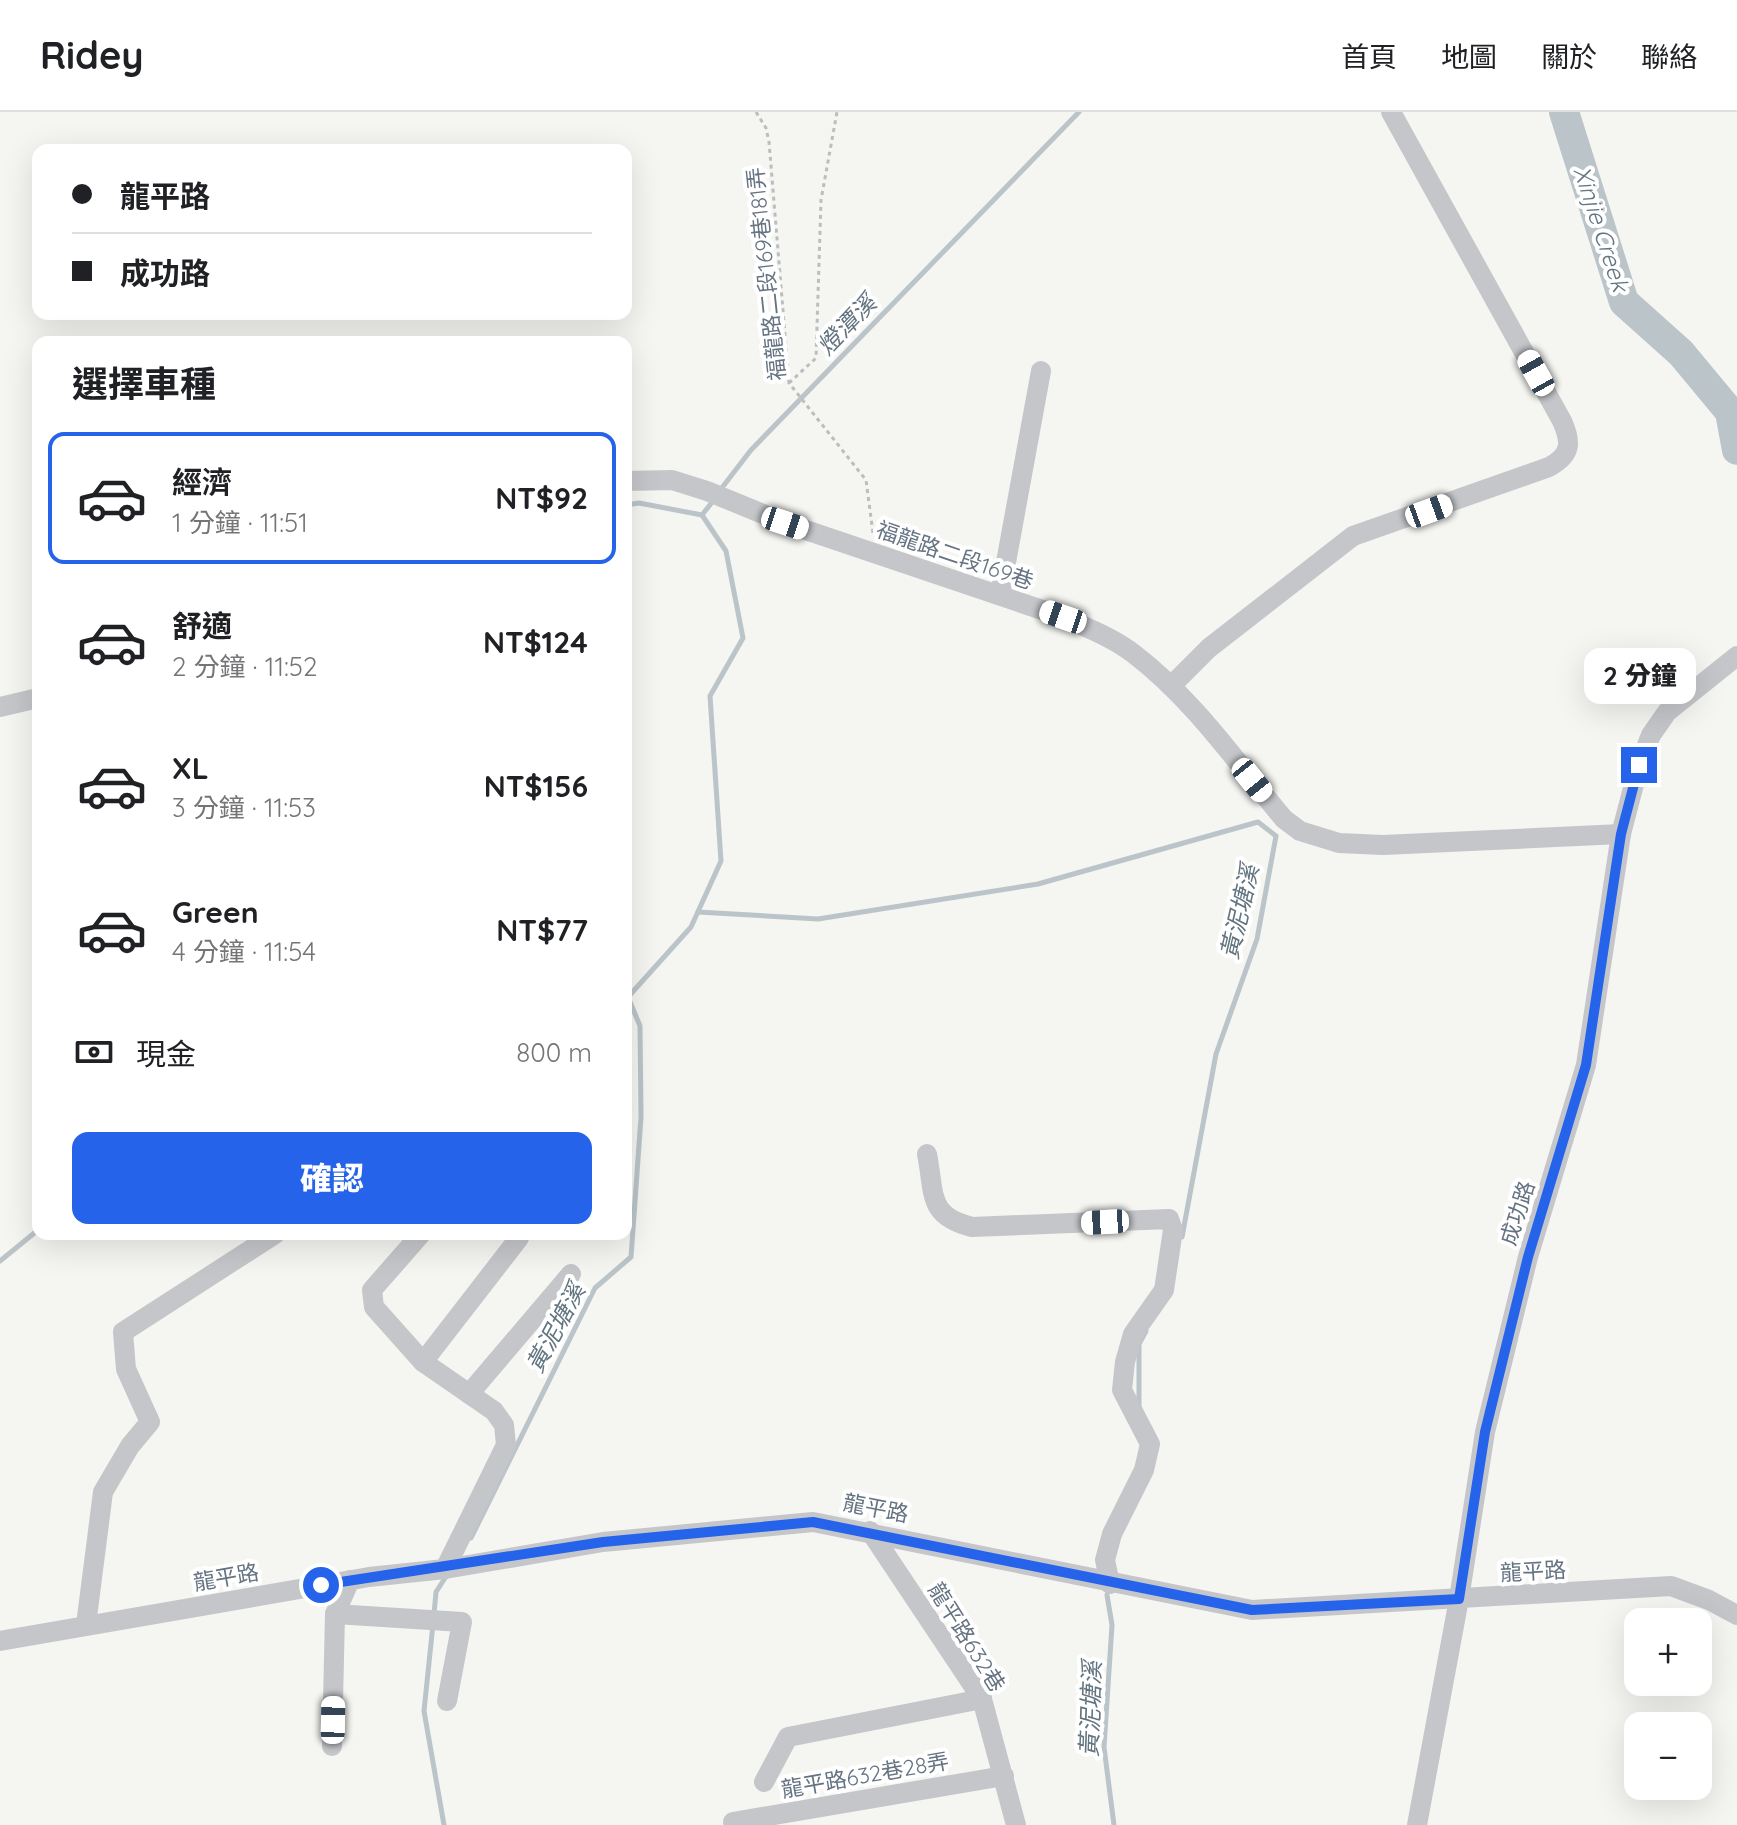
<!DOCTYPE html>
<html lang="zh-TW">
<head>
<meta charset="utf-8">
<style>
  :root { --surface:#fff; --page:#f2f2f2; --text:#202124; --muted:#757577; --line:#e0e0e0; --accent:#2563eb }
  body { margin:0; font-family:Quicksand,"Noto Sans TC",sans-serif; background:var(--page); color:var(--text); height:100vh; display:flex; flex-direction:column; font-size:30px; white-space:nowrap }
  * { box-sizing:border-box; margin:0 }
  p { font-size:26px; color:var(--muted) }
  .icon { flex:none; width:44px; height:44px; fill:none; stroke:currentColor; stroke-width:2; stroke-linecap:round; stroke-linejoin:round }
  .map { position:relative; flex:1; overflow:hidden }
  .sheet { position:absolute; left:32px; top:224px; width:600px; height:904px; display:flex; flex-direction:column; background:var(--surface); border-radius:16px; box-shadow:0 8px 32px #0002 }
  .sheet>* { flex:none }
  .top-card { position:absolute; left:32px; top:32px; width:600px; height:176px; border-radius:16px; box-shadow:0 8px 32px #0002; display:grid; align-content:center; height:176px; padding:0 40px; background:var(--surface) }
  .controls { position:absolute; left:1624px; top:1496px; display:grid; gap:16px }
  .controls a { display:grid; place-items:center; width:88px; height:88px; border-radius:16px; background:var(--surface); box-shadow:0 8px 32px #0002; font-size:40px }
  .end { position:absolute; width:36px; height:36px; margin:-18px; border:10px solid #2563eb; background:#fff; box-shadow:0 0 0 4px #fff }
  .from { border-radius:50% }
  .bubble { position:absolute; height:56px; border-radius:16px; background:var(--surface); box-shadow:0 8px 32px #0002; font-size:26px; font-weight:800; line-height:56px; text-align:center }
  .car { position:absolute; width:24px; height:48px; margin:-24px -12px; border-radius:10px; box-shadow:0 0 6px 2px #0007; background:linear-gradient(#fff 24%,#345 0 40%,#fff 0 76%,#345 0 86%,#fff 0) }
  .top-card b { display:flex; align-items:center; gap:28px; height:76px; font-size:30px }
  .top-card b+b { border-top:2px solid var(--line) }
  .top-card i { width:20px; height:20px; background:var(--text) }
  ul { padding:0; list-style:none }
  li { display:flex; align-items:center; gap:24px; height:132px; margin:0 16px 12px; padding:0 24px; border:4px solid transparent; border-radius:16px }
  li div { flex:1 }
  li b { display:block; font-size:30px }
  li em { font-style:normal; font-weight:800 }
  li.current { border-color:var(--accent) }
  li>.icon { width:72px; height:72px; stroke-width:1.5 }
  h2 { padding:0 40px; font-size:36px; line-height:96px }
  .pay { display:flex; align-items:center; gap:20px; height:88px; padding:0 40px; font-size:30px }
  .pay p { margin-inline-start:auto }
  .action { display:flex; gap:16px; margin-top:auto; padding:16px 40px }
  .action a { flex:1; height:92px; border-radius:16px; background:var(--accent); color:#fff; font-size:32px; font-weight:800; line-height:92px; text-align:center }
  header { display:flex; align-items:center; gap:48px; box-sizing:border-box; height:112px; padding:0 40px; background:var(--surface); border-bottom:2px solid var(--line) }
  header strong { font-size:38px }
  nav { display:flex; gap:44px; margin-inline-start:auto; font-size:28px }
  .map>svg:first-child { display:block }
</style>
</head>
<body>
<header>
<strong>Ridey</strong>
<nav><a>首頁</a><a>地圖</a><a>關於</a><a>聯絡</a></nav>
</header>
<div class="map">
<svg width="1737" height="1713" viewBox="0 0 1737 1713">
  <rect width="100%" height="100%" fill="#f5f5f2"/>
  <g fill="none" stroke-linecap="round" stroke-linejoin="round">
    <!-- stream -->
    <g stroke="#bbc4c9" stroke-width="5">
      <path d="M721,377l30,-39 328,-338"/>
      <path d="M626,393l13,-2 63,12 11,-14"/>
      <path d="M698,800l120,7 220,-35 220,-62 18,14 -19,103 -41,115 -34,183"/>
      <path d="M0,1149l38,-31"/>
      <path d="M1139,1295v-63l7,-13"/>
      <path d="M471,1426l124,-250 36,-31 10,-140 -1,-91 -12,-29 63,-70 30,-66 -11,-165 33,-58 -17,-87 -24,-36"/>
      <path d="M1107,1483l5,30 -8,122 10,78"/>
      <path d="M434,1502l2,-22 11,-17"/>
      <path d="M433,1512l-9,87 20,114"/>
    </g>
    <!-- river -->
    <path stroke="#bbc4c9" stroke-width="30" d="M1564,0l60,190 57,51 49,59 7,38"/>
    <!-- path -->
    <g stroke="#bbbdbf" stroke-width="3" stroke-dasharray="4 4" stroke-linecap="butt">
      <path d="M756,0l10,16 3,14 20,241 77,97 7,53"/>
      <path d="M789,271l27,-25 5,-158 16,-88"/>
    </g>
    <!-- minor -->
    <g stroke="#c4c6ca" stroke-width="20">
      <path d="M626,369l46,-1 35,11 78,32 278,94c24,11 51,21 71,37 60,46 102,108 150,165l16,12 39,12 44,2 238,-11"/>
      <path d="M1000,483l41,-224"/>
      <path d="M1171,574l38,-38 144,-112 196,-69c22,-12 23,-24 13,-46l-171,-309"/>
      <path d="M0,595l38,-9"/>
      <path d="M927,1042c8,40 0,62 45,73l197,-8 4,11 -9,60 -31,44 -8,28 -3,28 28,54 -6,26 -32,64 -7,26 5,24"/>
      <path d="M421,1122l-49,56 2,17 49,55 71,49 10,14 2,20 -61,124"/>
      <path d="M423,1250l96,-124"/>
      <path d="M469,1282l102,-120"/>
      <path d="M870,1419l112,168 34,126"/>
      <path d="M335,1502l127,8 -15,79"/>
      <path d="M86,1513l17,-133 27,-46 20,-24 -24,-53 -3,-37 152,-98"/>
      <path d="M0,1529l369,-64 76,-8 158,-27 210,-20 439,88 419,-24 38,14 28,15"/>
      <path d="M332,1634l3,-132 15,-34"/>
      <path d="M764,1670l24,-45 194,-38"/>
      <path d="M733,1710l271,-46"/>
      <path d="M1417,1713l42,-226 26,-167 43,-175 58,-192 35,-231 18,-69 12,-30 16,-23 70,-56"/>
    </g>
  </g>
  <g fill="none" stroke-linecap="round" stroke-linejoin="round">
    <!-- route -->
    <path stroke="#2563eb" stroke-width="10" d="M321,1473l282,-43 210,-20 439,88 207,-11 26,-167 43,-175 58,-192 35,-231 18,-69"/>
  </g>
  <g text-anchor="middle" stroke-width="8" stroke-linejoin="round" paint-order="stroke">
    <!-- street labels -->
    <g font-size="22" fill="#667382" stroke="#fff">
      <text transform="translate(766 162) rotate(-96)" y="8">福龍路二段169巷181弄</text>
      <text transform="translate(955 443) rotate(19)" y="8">福龍路二段169巷</text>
      <text transform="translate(1517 1101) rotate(-72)" y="8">成功路</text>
      <text transform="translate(876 1396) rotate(11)" y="8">龍平路</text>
      <text transform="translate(1533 1459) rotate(-3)" y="8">龍平路</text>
      <text transform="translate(226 1465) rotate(-10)" y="8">龍平路</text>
      <text transform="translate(967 1525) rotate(58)" y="8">龍平路632巷</text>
      <text transform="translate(865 1663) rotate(-10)" y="8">龍平路632巷28弄</text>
    </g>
    <!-- water labels -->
    <g font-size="24" font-style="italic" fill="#62747f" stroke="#fff">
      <text transform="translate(1601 117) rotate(72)" y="8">Xinjie Creek</text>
      <text transform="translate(847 213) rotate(-46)" y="8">燈潭溪</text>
      <text transform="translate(1240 800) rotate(-77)" y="8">黃泥塘溪</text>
      <text transform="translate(556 1216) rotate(-62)" y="8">黃泥塘溪</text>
      <text transform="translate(1091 1597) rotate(-88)" y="8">黃泥塘溪</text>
    </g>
  </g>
</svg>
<div class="controls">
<a>+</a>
<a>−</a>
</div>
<i class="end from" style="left:321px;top:1473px"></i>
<i class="end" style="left:1639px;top:653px"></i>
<div class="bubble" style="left:1584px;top:536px;width:112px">2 分鐘</div>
<i class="car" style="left:1536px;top:261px;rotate:331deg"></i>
<i class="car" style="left:1429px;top:399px;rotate:70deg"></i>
<i class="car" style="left:785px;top:411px;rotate:108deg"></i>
<i class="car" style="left:1063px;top:505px;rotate:289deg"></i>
<i class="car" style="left:1252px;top:668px;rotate:141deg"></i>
<i class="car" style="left:1105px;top:1110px;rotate:267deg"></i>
<i class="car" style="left:333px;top:1608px;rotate:1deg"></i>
<div class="top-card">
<b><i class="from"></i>龍平路</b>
<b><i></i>成功路</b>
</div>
<section class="sheet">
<h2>選擇車種</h2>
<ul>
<li class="current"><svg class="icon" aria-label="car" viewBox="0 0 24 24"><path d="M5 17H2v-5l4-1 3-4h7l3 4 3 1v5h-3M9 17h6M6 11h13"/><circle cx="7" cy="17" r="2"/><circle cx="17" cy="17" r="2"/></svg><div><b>經濟</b><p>1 分鐘 · 11:51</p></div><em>NT$92</em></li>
<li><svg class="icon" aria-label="car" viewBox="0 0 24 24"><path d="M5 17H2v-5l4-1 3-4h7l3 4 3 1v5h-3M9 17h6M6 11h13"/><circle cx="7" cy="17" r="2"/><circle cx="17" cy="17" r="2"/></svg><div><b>舒適</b><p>2 分鐘 · 11:52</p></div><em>NT$124</em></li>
<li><svg class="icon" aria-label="car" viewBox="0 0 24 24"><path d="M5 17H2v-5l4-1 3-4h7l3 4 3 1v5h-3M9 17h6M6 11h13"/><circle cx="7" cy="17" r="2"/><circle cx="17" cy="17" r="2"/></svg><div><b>XL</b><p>3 分鐘 · 11:53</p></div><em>NT$156</em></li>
<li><svg class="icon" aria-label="car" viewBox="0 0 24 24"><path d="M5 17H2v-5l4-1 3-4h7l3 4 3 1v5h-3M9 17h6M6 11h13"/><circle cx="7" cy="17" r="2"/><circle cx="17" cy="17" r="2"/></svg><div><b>Green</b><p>4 分鐘 · 11:54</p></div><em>NT$77</em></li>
</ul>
<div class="pay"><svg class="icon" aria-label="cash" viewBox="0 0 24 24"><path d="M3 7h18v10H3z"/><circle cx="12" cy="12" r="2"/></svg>現金<p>800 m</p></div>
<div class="action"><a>確認</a></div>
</section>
</div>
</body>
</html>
